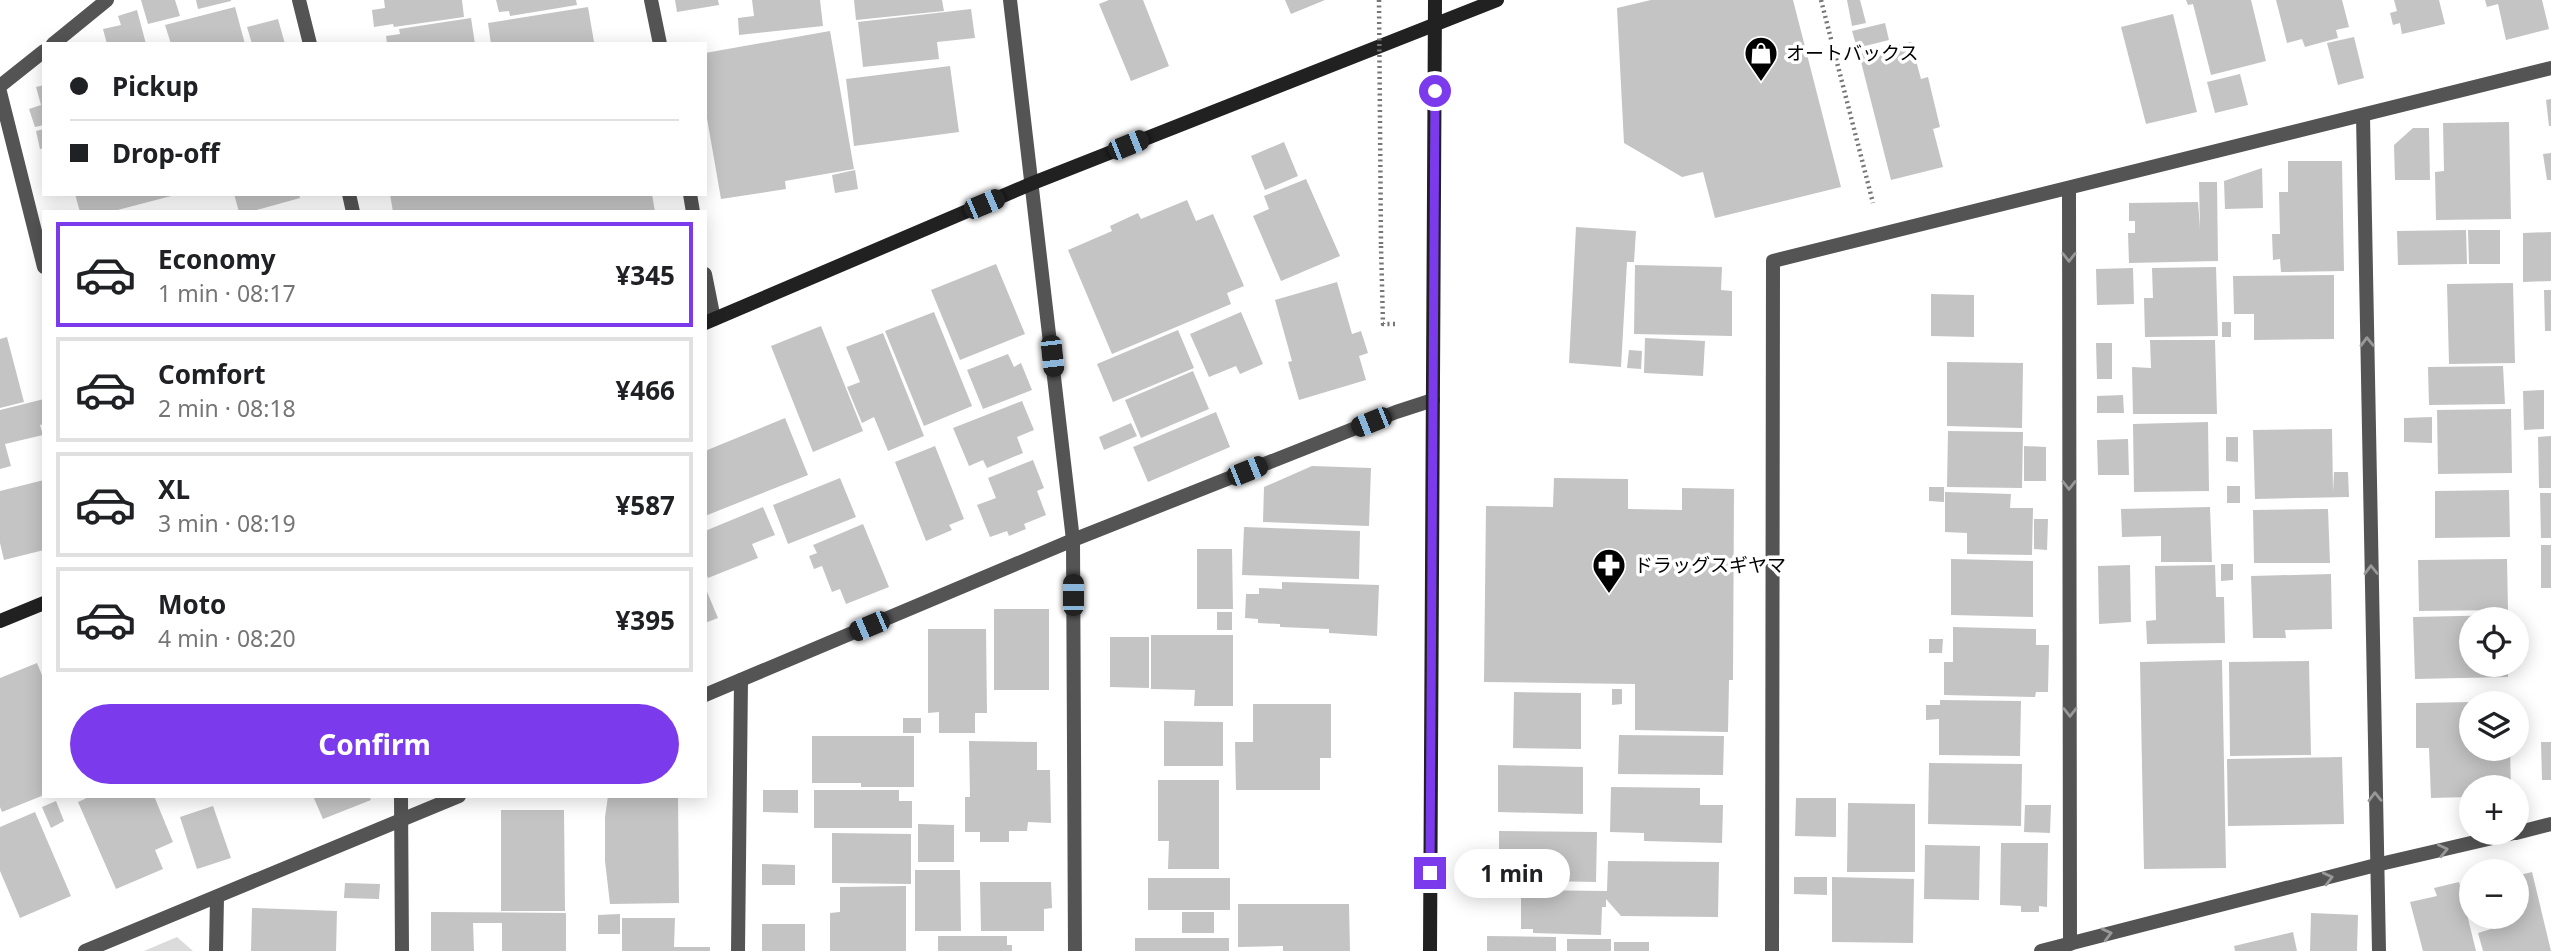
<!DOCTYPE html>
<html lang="en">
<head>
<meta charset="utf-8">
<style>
  :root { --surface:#fff; --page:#f6f6f6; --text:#202124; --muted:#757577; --line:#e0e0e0; --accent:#7c3aed }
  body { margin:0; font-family:"Noto Sans","Noto Sans JP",sans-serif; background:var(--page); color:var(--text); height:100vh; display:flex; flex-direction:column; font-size:26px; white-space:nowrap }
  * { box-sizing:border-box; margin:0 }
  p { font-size:23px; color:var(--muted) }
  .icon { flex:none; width:38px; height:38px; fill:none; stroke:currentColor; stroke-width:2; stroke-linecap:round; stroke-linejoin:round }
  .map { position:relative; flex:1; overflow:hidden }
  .sheet { position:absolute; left:42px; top:210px; width:665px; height:588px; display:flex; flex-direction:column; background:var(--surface); border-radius:0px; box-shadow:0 4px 18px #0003 }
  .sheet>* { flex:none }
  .guide { position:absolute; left:42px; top:42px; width:665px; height:154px; border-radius:0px; box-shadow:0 4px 18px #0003; display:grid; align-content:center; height:154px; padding:0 28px; background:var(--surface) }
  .tools { position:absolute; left:2459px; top:607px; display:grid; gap:14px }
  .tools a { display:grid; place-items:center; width:70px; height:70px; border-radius:50%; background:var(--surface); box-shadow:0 4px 18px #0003; font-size:35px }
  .end { position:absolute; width:32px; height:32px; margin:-16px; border:9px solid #7c3aed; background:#fff; box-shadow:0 0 0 4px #fff }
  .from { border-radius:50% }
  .bubble { position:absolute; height:49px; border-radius:24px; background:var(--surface); box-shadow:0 4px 18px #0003; font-size:23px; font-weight:700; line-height:49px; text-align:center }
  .car { position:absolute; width:21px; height:42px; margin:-21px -10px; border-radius:9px; box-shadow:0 0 5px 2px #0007; background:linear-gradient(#222 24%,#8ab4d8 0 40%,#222 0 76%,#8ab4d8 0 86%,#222 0) }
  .guide b { display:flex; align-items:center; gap:24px; height:66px; font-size:26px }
  .guide b+b { border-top:2px solid var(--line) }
  .guide i { width:18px; height:18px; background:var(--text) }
  ul { padding:12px 0 0; list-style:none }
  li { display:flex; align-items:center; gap:21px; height:105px; margin:0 14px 10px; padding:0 14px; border:4px solid var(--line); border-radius:0px }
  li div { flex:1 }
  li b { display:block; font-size:26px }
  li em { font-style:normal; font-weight:700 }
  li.on { border-color:var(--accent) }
  li>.icon { width:63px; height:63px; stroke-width:1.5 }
  .button { display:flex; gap:14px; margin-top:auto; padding:14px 28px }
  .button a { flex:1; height:80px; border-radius:42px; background:var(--accent); color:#fff; font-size:28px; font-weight:700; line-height:80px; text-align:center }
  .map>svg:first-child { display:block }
</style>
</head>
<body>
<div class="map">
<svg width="2551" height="951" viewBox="0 0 2551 951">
  <rect width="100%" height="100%" fill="#fff"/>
  <!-- green -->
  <path fill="#dbdbdb" d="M177,937l16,14h-49z"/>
  <!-- building -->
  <g fill="#c4c4c4">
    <path d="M141,0h34l5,16 -32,8z"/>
    <path d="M196,0h35v1l-33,8z"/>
    <path d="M384,0h78l2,17 -70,10 -1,-3 -19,3 -2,-17 13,-2z"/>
    <path d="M496,0h80l1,5 -67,11 -1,-5 -10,1z"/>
    <path d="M675,0h43l1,5 -42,7z"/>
    <path d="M752,0h68l3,26 -84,9 -1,-17 16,-2z"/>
    <path d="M854,0h88l2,11 -88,9z"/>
    <path d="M1109,0h34l26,66 -38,15 -32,-77z"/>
    <path d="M1285,0h40l-34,14z"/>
    <path d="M1651,0h142l48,187 -126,31 -12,-46 -21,5 -58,-34 -7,-135z"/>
    <path d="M1847,0h13l6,23 -14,3z"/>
    <path d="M2186,0h65l15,61 -55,14 -18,-71 -5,1z"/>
    <path d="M2276,0h66l7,27 -13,3 2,8 -33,9 -3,-8 -15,4z"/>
    <path d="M2394,0h45l6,24 -43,10 -2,-11 -7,2 -3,-12 7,-2z"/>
    <path d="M2485,0h57l7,29 -43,11 -8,-36 -11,3z"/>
    <path d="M235,7l10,37h-74l-6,-19z"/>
    <path d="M588,7l6,35 -103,2 -3,-21z"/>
    <path d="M971,9l4,29 -38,4 2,17 -76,8 -5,-45z"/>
    <path d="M137,10l9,34h-39l-4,-15 18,-4 -3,-9z"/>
    <path d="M2173,14l24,98 -51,12 -25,-97z"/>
    <path d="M471,18l4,26h-88l-1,-8 14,-2 -1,-5z"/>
    <path d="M278,19l7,25h-33l-5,-17z"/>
    <path d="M1885,23l4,17 -32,8 -5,-17z"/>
    <path d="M830,31l24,138 -69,12 1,8 -65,10 -16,-92v-54z"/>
    <path d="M2354,37l10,41 -26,7 -11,-42z"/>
    <path d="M1911,42l10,37 7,-2 12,50 -7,2 10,38 -52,13 -32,-126z"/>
    <path d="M950,66l9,66 -105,14 -8,-67z"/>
    <path d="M2240,74l8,31 -33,8 -8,-31z"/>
    <path d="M44,85v40l-9,2 -6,-18 12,-4 -5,-18z"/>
    <path d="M2551,99v27h-2l-3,-26z"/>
    <path d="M2509,122l2,97 -75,1 -1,-48 9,-1 -1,-48z"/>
    <path d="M2413,128h16l1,52h-35l-1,-35z"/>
    <path d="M44,129v19l-4,1 -4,-18z"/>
    <path d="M1284,142l14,34 -33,14 -14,-34z"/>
    <path d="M2551,153v27h-4l-4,-26z"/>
    <path d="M2288,161h54l2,110 -63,1 -1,-13 -7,1 -1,-26h8l-1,-42h9z"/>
    <path d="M2262,168l1,40 -38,1 -1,-28z"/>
    <path d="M855,170l3,19 -23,4 -3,-18z"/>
    <path d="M1306,179l34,77 -59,25 -28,-65 16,-7 -5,-13z"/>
    <path d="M2199,182h18l1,79 -89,2 -1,-30h7v-12h-6v-18l69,-1 2,27z"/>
    <path d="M75,194h100v1l-65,17h-30z"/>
    <path d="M234,194h65l1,4 -51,14h-10z"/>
    <path d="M390,194h262l3,18h-262z"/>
    <path d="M1187,200l9,21 17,-7 31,72 -17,7 4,11 -119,50 -44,-104 44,-19 -2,-5 28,-13 3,6z"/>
    <path d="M1576,227l60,4 -2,31h-7l-6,105 -52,-4z"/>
    <path d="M2466,230l1,34 -69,1 -1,-34z"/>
    <path d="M2468,230h32v34h-31z"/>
    <path d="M2551,232v49l-28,1v-49z"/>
    <path d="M996,264l29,70 -65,26 -29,-70z"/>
    <path d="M1635,265l87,2 -1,23 11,1v45l-98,-2z"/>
    <path d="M2216,267l2,69 -73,1 -1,-39h9l-1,-30z"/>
    <path d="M2133,268l1,36 -37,1 -1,-36z"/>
    <path d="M2334,275v64l-80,1v-26h-20l-1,-38z"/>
    <path d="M1337,282l15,52 9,-3 7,22 -9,3 7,24 -67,20 -11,-38 4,-1 -17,-61z"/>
    <path d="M2513,283l2,80 -66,1 -2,-80z"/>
    <path d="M2544,290h7v41h-6z"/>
    <path d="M1931,294l43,1v42l-43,-1z"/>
    <path d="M934,312l38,94 -48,20 -39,-95z"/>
    <path d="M1241,312l22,52 -23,10 -4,-8 -27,11 -19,-43z"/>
    <rect x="2222" y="322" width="9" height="15"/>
    <path d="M821,326l42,105 -50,21 -42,-106z"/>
    <path d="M1178,330l16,38 -81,34 -16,-38z"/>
    <path d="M883,333l41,103 -36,15 -14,-34 -12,6 -15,-36 13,-5 -14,-35z"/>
    <path d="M7,337l17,65 -24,6v-69z"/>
    <path d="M1645,338l60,3 -2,35 -59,-3z"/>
    <path d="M2150,340h65l2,74h-84l-1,-47 19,1z"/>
    <path d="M2096,343h16v36h-15z"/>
    <path d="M1629,350l13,1 -1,18 -14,-1z"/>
    <path d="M1008,354l6,13 7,-4 11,27 -49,19 -16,-39z"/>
    <path d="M1947,362l76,1 -1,65 -75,-2z"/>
    <path d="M2503,366l2,38 -76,1 -1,-38z"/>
    <path d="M1193,371l16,38 -68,29 -16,-38z"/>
    <path d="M2544,390v39l-20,1 -1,-39z"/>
    <path d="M2123,395l1,18h-27v-17z"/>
    <path d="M44,399v25l-4,1 3,10 -38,9 6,22 -11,3v-59z"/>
    <path d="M1022,401l12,29 -17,7 6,16 -36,15 -4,-8 -14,6 -16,-38z"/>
    <path d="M2511,409l1,64 -74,1 -1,-64z"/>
    <path d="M1216,412l14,35 -82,35 -15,-35z"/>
    <path d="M2432,417v26l-28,-1v-24z"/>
    <path d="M785,418l23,57 -103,41v-65z"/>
    <path d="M2208,422l1,69 -75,1 -1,-68z"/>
    <path d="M1131,423l6,13 -33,14 -5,-13z"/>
    <path d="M2332,429l1,63 1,-20h14l1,25 -94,2 -2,-69z"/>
    <path d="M1948,431l75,1 -1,56 -75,-1z"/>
    <path d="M2551,436v52h-12l-1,-51z"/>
    <path d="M2226,437h12v25l-12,-1z"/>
    <path d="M2128,439l1,36h-31l-1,-35z"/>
    <path d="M935,446l29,73 -15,6 3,5 -26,11 -31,-79z"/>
    <path d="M2024,446l22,1v34h-22z"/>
    <path d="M1033,460l11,28 -7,3 9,24 -22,9 2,5 -17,7 -2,-5 -17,6 -13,-32 19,-7 -8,-20z"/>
    <path d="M1312,466l59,2 -2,58 -106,-4 1,-35z"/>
    <path d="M840,478l16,39 -68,27 -15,-39z"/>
    <path d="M1554,478l74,1v30l54,1v-22l52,1 -1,191h-4l-1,52 -93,-2v-46l-151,-2 2,-176 67,1z"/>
    <path d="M44,480v70l-40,10 -4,-17v-52z"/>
    <rect x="2227" y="486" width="13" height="17"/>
    <path d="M1929,487h15v15l-15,-1z"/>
    <path d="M2509,490l1,47 -75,1v-47z"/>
    <path d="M1945,492l66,2 -1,14h23l-1,47 -65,-1v-21l-22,-1z"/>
    <path d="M2540,493h11v45h-10z"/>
    <path d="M763,507l12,28 -23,9 6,14 -50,20 -3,-6v-41z"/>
    <path d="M2210,507l2,55h-51v-26l-39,1 -1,-28z"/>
    <path d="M2328,509l2,54h-76l-1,-53z"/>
    <path d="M2034,519h14l-1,31 -13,-1z"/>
    <path d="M863,524l26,63 -43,17 -6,-15 -8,3 -10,-26 -8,3 -5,-13 8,-3 -4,-8z"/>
    <path d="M1244,527l116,4 -1,48 -117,-4z"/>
    <rect x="2541" y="545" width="10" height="43"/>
    <path d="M1197,549h35l1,60h-36z"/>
    <path d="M1951,559l82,2v56l-82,-2z"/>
    <path d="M2507,559l1,51 -89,1 -1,-51z"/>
    <path d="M2221,564h12v16l-12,1z"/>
    <path d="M2130,565l1,57 -32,2 -1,-58z"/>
    <path d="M2215,565l1,32h8l1,46 -78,1 -1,-23 10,-1 -1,-54z"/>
    <path d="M2331,574l1,55 -47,1 1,8h-33l-2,-62z"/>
    <path d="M1282,582l97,3 -2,51 -48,-3v-4l-49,-2v-3l-22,-1v-4l-13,-1 1,-24h13v-6l23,1z"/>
    <path d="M705,587l13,31 -13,5z"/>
    <rect x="994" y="609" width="55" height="81"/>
    <rect x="1217" y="612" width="15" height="18"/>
    <path d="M2507,615v5h-36v45h37v12l-93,2 -2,-62z"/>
    <path d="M1953,627l83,2v16h13l-1,47h-12l-1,5 -91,-2v-33h9z"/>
    <path d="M928,629h58l1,84h-12v20h-36v-21l-11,1z"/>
    <path d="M1151,635h82v71h-39l1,-16 -44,-1z"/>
    <path d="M1110,637h39v51l-39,-1z"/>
    <path d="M1929,639h14l-1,14h-13z"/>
    <path d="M2222,660l4,208 -82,1 -4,-207z"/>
    <path d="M2309,661l2,94 -81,1 -1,-94z"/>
    <path d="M37,663l7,17v115l-42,17 -2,-5v-129z"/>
    <path d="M1612,689h10v15l-10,1z"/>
    <path d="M1514,692l67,1v56l-68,-1z"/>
    <path d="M1940,700l81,1 -1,55 -81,-1v-36l-13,1v-15h14z"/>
    <path d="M2471,702v47h39l1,39h-40v9l-40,1 -2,-50h-13v-45z"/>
    <path d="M1253,704h78v54h-11v32h-84l-1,-48h18z"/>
    <rect x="903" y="718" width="18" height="15"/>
    <path d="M1164,721l59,1v44h-59z"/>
    <path d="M1619,735l105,1 -1,39 -105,-1z"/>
    <path d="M812,736h102v51h-53v-4h-49z"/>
    <path d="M969,741l68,1v28h13l1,53 -23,-1 -1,9h-18v11h-29v-10h-15v-35h5z"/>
    <path d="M2541,742h10v38h-9z"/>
    <path d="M2342,757l2,67 -116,2 -1,-67z"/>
    <path d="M1929,763l93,1 -1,62 -93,-2z"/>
    <path d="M1498,765l85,2v47l-85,-2z"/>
    <path d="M1158,780h61v89h-51l1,-28h-11z"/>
    <path d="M1611,787l89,1v17h23l-1,38 -78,-2v-8l-34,-1z"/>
    <path d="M763,790h35v23l-35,-1z"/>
    <path d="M814,790h85v11h13v27h-98z"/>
    <path d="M91,796h63l19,46 -18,8 8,19 -47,20 -38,-87z"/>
    <path d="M313,796h56l2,4 -48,19z"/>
    <path d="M608,796h70l1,107 -69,1 -5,-43v-44z"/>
    <path d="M1796,798h40v39l-41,-1z"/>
    <path d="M56,801l8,20 -13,7 -9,-21z"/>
    <path d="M1848,803l67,1v68h-68z"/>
    <path d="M2025,805h26l-1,28 -26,-1z"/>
    <path d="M213,806l18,52 -34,11 -17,-52z"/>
    <path d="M501,810h63l1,101h-64z"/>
    <path d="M35,812l36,84 -51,22 -20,-47v-44z"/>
    <path d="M918,824l36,1v37h-36z"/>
    <path d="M1499,831l98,1 -1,50 -97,-2z"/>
    <path d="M832,833l79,1v50l-79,-1z"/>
    <path d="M2001,843h47l-1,64 -8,-1v6h-18v-6l-21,-1z"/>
    <path d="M1925,845l55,1 -1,54 -55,-1z"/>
    <path d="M1608,861l111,1 -1,55 -97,-1 -15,-17v8h-4l-1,28 -68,-2v-4h-12v-39l86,1z"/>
    <path d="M762,864l33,1v20h-33z"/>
    <path d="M915,870h45l1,61h-46z"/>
    <path d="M2532,872l19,79h-68l-5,-18 13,-4 -3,-12h28v-41z"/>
    <path d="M1794,877h33v18l-33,-1z"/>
    <path d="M1832,877l82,2 -1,64 -81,-1z"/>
    <rect x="1148" y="878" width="82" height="32"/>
    <path d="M980,882h71l1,26 -8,1v22h-63z"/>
    <path d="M2459,882l17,69h-53l-13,-49 27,-6 -3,-8z"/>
    <path d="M345,883l35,1 -1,15 -35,-1z"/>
    <path d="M906,886v65h-76v-38l10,-1v-25z"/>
    <path d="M1238,904h111l1,47h-67v-5l-45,1z"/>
    <path d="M252,908l85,3 -1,40h-85z"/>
    <path d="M431,912l135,1v38h-64v-28h-29l1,28h-43z"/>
    <rect x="1182" y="912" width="32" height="21"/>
    <path d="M2311,913l47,2 -1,36h-47z"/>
    <path d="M620,914v20h-22v-19z"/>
    <path d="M622,918h53l-1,29h36v4h-88z"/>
    <rect x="762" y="924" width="43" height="27"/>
    <path d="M2293,932l4,19h-62l-1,-5z"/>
    <path d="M938,936h69v9h5v6h-74z"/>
    <path d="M1487,936l69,1v14h-69z"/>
    <rect x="1135" y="938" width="94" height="13"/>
    <rect x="1567" y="939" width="44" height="12"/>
    <rect x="1614" y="942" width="35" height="9"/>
  </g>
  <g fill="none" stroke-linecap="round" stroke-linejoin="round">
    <!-- path -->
    <g stroke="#767676" stroke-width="4.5" stroke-dasharray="2 3.5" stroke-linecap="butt">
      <path d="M1821,0l52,203"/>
      <path d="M1381,246l2,78h13"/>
    </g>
    <!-- street -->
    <g stroke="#545454" stroke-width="14">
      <path d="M299,0l11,44"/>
      <path d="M651,0l9,44"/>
      <path d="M1010,0l63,540 2,411"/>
      <path d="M53,44l54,-44"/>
      <path d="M0,86l44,-35"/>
      <path d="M0,92l44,175"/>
      <path d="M2363,116l16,835"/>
      <path d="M2069,189l1,755"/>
      <path d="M349,194l4,18"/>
      <path d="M690,194l3,18"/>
      <path d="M705,274l9,45"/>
      <path d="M705,695l368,-155 323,-128 37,-12"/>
      <path d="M401,796l1,155"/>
      <path d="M2516,833l35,-9"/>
      <path d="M85,951l374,-155"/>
      <path d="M216,951l1,-54"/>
      <path d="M738,951l3,-271"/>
      <path d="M1772,951l1,-690 778,-193"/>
      <path d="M2041,951l335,-86 138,-32"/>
    </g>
    <!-- secondary -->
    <g stroke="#212121" stroke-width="14">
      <path d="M705,323l328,-140 464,-183"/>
      <path d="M0,621l44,-18"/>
      <path d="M1430,951l5,-951"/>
    </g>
    <!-- path-bridge -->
    <path stroke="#767676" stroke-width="4.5" stroke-dasharray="2 3.5" stroke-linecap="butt" d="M1379,0l2,246"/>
  </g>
  <!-- one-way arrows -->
  <defs><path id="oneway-chevron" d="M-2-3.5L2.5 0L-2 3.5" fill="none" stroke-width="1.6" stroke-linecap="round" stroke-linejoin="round" transform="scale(1.75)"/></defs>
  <g stroke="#989898">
    <use href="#oneway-chevron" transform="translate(2069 257) rotate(90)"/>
    <use href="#oneway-chevron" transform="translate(2367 342) rotate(-91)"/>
    <use href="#oneway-chevron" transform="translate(2069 485) rotate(90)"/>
    <use href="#oneway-chevron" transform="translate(2371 570) rotate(-91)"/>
    <use href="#oneway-chevron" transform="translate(2070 712) rotate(90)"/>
    <use href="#oneway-chevron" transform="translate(2375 797) rotate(-91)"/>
    <use href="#oneway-chevron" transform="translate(2443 850) rotate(-13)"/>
    <use href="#oneway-chevron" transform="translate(2328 878) rotate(-14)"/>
    <use href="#oneway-chevron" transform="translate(2107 934) rotate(-14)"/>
  </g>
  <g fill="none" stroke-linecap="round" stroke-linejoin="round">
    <!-- route -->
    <path stroke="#7c3aed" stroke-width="9" d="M1430,873l5,-782"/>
  </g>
  <!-- icons -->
  <defs>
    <symbol id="shop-pin" viewBox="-11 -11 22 30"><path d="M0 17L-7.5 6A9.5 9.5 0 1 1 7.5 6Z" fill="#000" stroke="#fff"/><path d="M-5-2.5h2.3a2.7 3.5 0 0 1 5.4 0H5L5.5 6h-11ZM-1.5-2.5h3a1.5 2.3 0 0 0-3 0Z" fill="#fff"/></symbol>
    <symbol id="pharmacy-pin" viewBox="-11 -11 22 30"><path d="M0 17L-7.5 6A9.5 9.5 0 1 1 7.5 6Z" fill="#000" stroke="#fff"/><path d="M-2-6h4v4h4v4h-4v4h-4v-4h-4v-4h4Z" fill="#fff"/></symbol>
  </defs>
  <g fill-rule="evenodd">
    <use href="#shop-pin" x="1742" y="34" width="38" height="52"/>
    <use href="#pharmacy-pin" x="1590" y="546" width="38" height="52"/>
  </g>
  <g text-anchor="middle" stroke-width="7" stroke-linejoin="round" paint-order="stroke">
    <!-- poi labels -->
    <g font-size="19" fill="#000" stroke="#fff" text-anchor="start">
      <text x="1786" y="60">オートバックス</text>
      <text x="1634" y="572">ドラッグスギヤマ</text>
    </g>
  </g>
</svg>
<div class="tools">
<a><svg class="icon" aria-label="locate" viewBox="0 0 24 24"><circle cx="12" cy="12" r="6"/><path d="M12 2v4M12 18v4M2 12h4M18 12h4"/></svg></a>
<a><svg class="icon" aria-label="layers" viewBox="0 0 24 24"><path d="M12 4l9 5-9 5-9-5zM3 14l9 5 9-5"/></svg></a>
<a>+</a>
<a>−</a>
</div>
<i class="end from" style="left:1435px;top:91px"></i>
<i class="end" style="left:1430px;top:873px"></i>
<div class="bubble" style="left:1454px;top:849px;width:116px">1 min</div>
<i class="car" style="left:1128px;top:145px;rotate:68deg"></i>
<i class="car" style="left:984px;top:204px;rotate:67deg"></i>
<i class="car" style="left:1052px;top:356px;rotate:174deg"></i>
<i class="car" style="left:1371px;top:422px;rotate:248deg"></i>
<i class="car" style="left:1247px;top:471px;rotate:68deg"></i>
<i class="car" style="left:1073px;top:595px;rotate:0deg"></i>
<i class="car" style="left:869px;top:626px;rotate:247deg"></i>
<div class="guide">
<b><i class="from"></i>Pickup</b>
<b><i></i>Drop-off</b>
</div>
<section class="sheet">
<ul>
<li class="on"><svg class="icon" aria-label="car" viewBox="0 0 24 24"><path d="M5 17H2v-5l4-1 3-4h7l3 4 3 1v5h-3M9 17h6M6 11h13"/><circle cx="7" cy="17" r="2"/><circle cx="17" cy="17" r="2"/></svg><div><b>Economy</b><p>1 min · 08:17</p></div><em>¥345</em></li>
<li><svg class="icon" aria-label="car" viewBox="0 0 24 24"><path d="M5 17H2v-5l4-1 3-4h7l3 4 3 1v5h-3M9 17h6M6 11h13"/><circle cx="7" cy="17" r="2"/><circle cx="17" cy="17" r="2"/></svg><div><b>Comfort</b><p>2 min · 08:18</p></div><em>¥466</em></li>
<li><svg class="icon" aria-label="car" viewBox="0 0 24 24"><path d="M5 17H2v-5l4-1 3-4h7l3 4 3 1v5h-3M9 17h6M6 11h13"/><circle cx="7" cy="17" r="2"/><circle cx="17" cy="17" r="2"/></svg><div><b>XL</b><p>3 min · 08:19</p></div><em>¥587</em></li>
<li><svg class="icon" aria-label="car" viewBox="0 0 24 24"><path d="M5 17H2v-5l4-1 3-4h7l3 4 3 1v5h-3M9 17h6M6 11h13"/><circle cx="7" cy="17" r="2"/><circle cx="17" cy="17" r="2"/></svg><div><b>Moto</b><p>4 min · 08:20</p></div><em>¥395</em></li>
</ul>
<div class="button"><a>Confirm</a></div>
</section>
</div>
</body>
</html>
